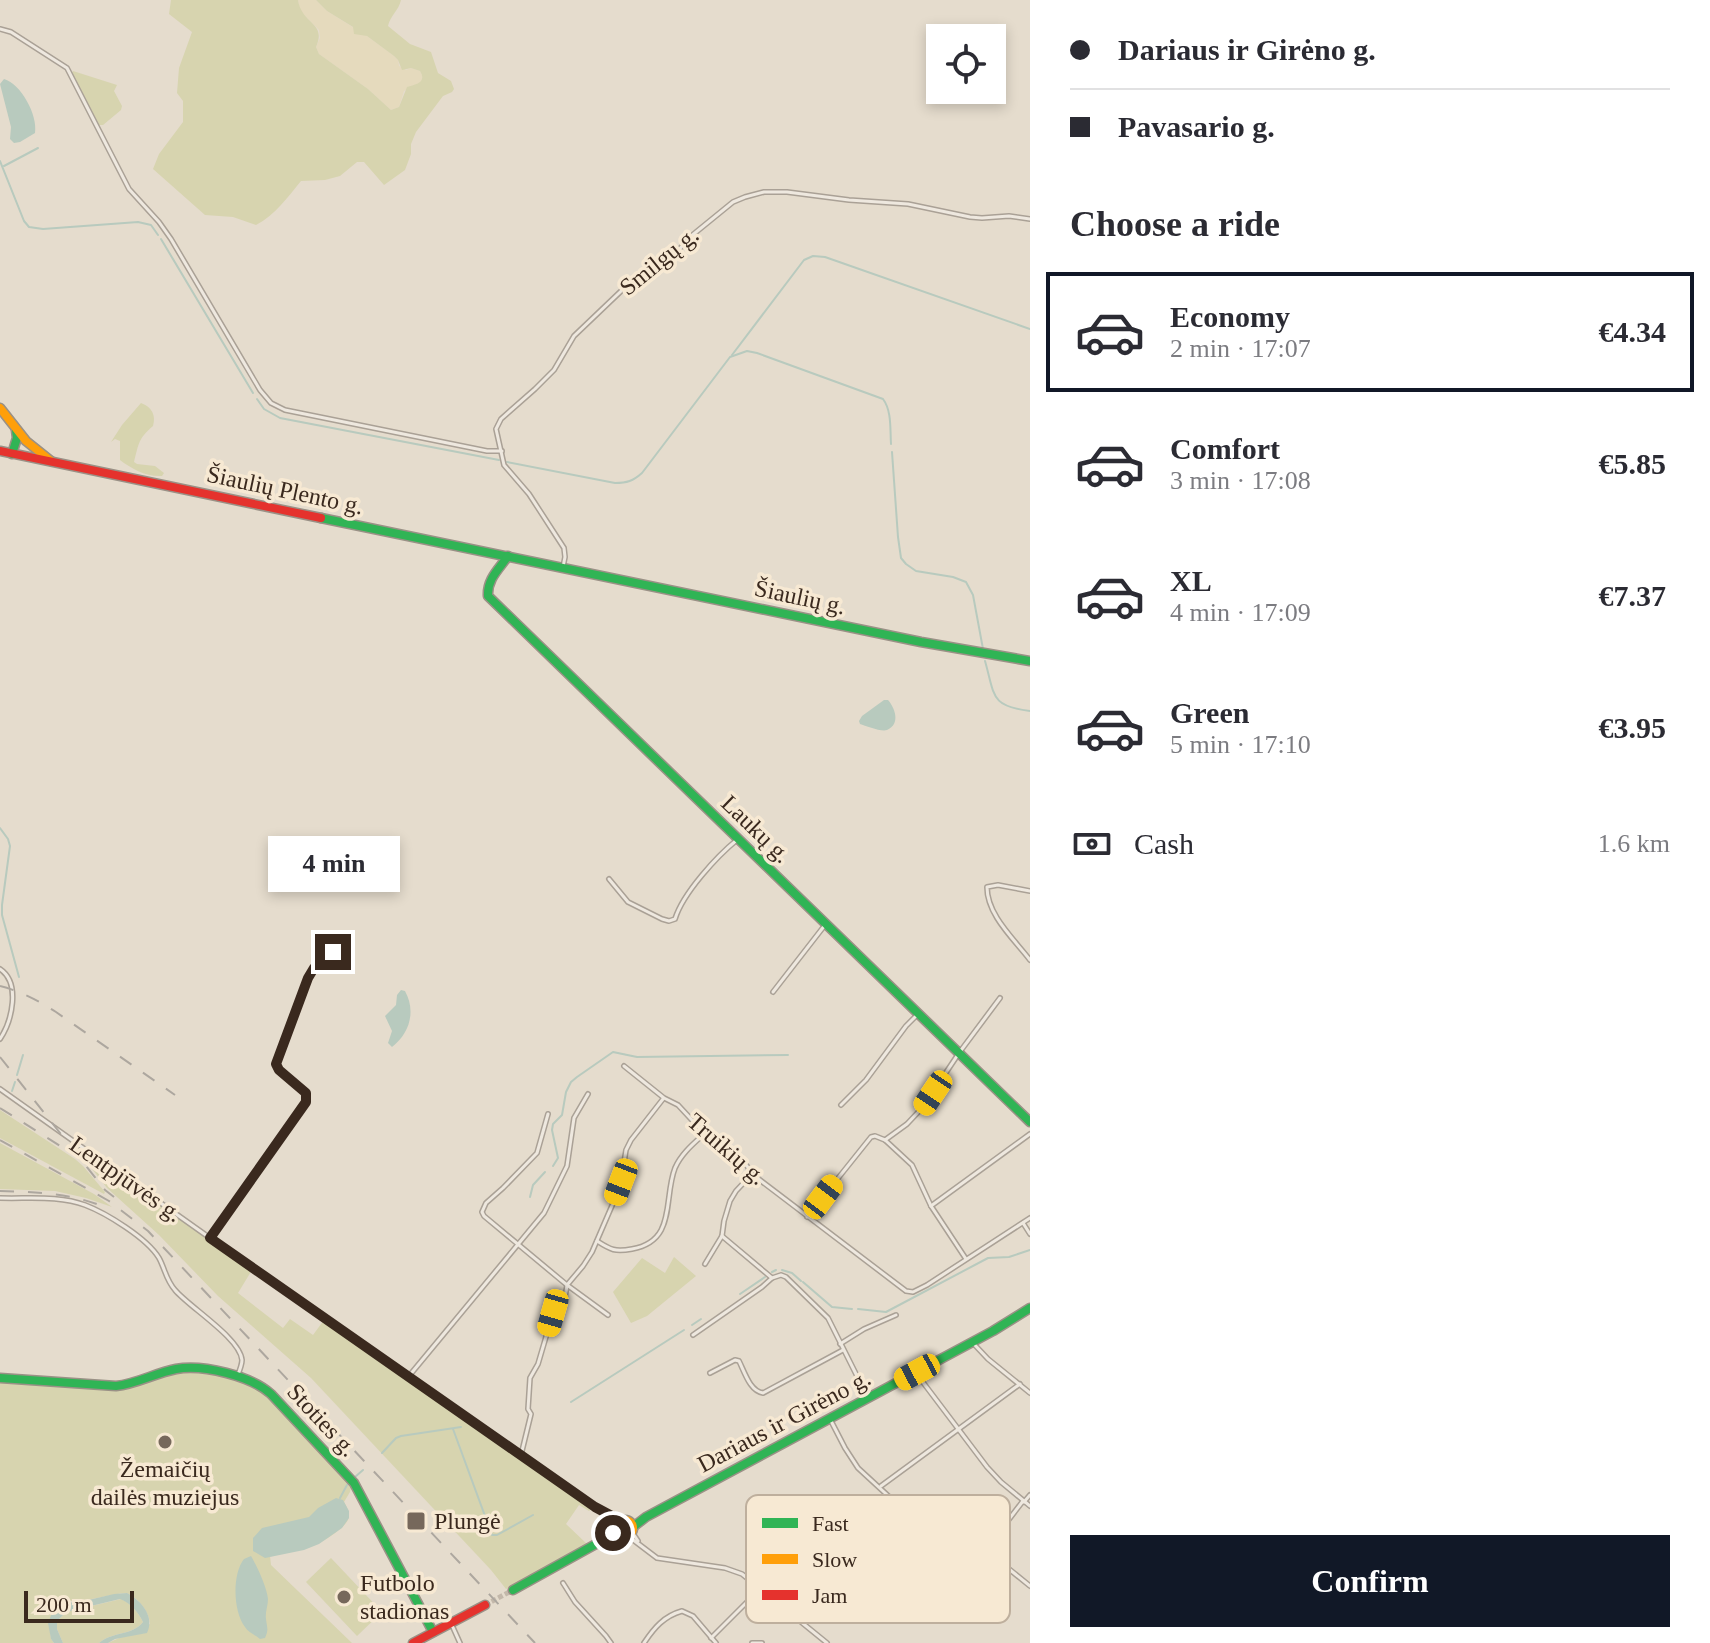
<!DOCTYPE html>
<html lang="en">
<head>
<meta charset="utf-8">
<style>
  :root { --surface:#fff; --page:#f7f7f7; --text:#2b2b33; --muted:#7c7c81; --line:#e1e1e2; --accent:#111827 }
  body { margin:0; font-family:Georgia,serif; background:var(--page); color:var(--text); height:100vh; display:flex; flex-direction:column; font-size:30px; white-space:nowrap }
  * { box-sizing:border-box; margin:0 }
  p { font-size:26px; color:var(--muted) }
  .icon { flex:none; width:44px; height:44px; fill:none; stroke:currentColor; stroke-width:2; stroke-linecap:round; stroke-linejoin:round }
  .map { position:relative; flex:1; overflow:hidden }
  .side { display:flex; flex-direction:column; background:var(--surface); width:680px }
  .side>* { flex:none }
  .guide { display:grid; align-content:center; height:176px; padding:0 40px; background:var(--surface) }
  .tools { position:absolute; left:926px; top:24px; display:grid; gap:16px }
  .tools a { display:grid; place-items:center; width:80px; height:80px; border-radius:0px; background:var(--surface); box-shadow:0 4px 12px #0003; font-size:40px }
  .scale { position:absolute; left:24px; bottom:20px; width:110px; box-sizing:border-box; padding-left:8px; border:4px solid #3a291e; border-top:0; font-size:22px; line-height:28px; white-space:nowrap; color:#3a291e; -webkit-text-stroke:6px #f7e9d3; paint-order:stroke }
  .end { position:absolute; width:36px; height:36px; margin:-18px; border:10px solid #3a291e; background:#fff; box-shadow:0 0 0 4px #fff }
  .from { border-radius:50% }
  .bubble { position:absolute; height:56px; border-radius:0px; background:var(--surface); box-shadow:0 4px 12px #0003; font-size:26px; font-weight:700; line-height:56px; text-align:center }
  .car { position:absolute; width:24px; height:48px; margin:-24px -12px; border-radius:10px; box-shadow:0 0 6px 2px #0007; background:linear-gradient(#f5c518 24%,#345 0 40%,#f5c518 0 76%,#345 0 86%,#f5c518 0) }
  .guide b { display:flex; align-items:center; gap:28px; height:76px; font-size:30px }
  .guide b+b { border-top:2px solid var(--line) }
  .guide i { width:20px; height:20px; background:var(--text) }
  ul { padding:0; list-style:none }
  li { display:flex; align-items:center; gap:24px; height:120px; margin:0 16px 12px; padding:0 24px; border:4px solid transparent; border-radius:0px }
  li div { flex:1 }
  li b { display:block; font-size:30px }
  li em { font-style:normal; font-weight:700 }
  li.current { border-color:var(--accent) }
  li>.icon { width:72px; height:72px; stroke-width:1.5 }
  h2 { padding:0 40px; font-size:36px; line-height:96px }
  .pay { display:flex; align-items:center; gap:20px; height:88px; padding:0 40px; font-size:30px }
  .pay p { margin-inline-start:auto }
  .button { display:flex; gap:16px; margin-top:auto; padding:16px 40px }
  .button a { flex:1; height:92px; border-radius:0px; background:var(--accent); color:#fff; font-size:32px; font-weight:700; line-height:92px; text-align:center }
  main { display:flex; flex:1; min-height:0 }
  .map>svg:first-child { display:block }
</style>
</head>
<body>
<main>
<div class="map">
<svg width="1030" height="1643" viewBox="0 0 1030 1643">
  <rect width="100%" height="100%" fill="#e5dccd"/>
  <!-- farmland -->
  <path fill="#e5dabd" d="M298,0h18l11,11 40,25 27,20 4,4 1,6 7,4 5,-2 9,3 2,4v6l-3,3 -5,1 -10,6 -5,16 -8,3 -23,-21 -49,-35 -3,-7 4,-9 -1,-8 -19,-19z"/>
  <!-- green -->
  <g fill="#d7d4af">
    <path d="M171,0h127c4,25 29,22 18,47l3,7 49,35 23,21 8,-3 8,-20c9,-3 20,-4 13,-16l-9,-3 -9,2 -4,-10 -4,-4 -27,-20 -13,-2 -1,-7 -26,-16 -11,-11h85c-2,10 -11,16 -13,26l22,18 21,8 7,21 13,8 3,8 -2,3 -9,4 -27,36 -5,12v10l-6,16 -21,15 -20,-23h-7l-17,14 -15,4 -24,1c-13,16 -26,34 -45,44l-23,-8 -28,-2 -52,-46 6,-15 24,-32v-21l-6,-8 2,-25 13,-36 -23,-18z"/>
    <path d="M73,71l44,14 -3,6 8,15 -1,4 -18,15h-5l-26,-52z"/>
    <path d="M141,403c11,4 15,12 12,23 -15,13 -14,17 -19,36l3,2 18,2 9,7 -2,3c-16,1 -30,-7 -42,-16v-19l-5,-2 -4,3 11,-17z"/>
    <path d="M0,1110l75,49 8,7 22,26 -1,2 -104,-56z"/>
    <path d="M71,1142l181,128 -14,23 45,35 7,-9 23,16 11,-15 268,188 -3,3 -10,-6 -13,19 21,20 -81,45 -15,-19 -180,-192 -93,-82 -59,-61 -52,-47z"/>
    <path d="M0,1143l94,51 18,13 -26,-9 -31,-7 -55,-2z"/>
    <path d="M674,1257l22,19 -49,40 -16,7 -18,-31 29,-34 23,15z"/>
    <path d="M180,1371c21,0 66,7 83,19l89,94 -2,8 -6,10c7,12 7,18 -4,27 -23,20 -42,20 -70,27l1,9 81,78h-244l42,-19c-1,-13 -11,-25 -23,-31 -20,1 -38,9 -57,8l-20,29 1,9 3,4h-54v-262l120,8 16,-3z"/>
    <path d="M331,1558l51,54 -25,24 -51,-54z"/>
    <path d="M121,1599c10,4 17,13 22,23 -11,14 -30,9 -44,21h-36l-6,-14v-8l9,-9z"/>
  </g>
  <!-- water -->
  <g fill="#b8cabe">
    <path d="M4,79c17,5 34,36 31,54l-15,9 -6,1 -4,-4 1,-12 -11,-43z"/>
    <path d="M884,700h4c7,8 13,24 -1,30 -6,2 -21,-4 -27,-6l-1,-3 3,-5z"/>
    <path d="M401,990l4,1c11,20 5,42 -13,56l-4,-4 4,-12 -7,-15 11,-11 1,-10z"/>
    <path d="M336,1498l7,2 6,11v7l-7,10 -23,16 -15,6 -39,8 -12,-7v-13l9,-10 47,-11 9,-9z"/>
    <path d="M251,1556c6,10 16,32 17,43 0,7 -3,13 -2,20 1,9 3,10 -1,19l-5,1c-5,-4 -12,-7 -15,-12 -12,-15 -13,-53 -1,-68z"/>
    <path d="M127,1593c15,8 28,24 20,40l-32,6 -7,4h-9c14,-12 33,-7 44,-21 -5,-10 -12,-19 -23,-23l-54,13 -9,9v8l6,14h-9l-3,-4 -3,-16 4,-10 11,-10 17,-1 34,-8z"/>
  </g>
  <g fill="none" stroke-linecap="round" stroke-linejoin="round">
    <!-- stream -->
    <g stroke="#b8cabe" stroke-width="2">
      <path d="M0,161l24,60 5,6 14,2 95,-7 13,3 7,10"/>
      <path d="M4,166l34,-18"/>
      <path d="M161,239l92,154"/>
      <path d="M732,355l72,-95 9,-4 12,1 205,72"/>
      <path d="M257,399l7,10 16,9 219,42"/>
      <path d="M892,452l6,85 3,21 5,6 10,7 37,6 13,5 7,13 10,54"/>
      <path d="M507,462l108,21c12,0 18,-2 27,-10l88,-116 17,-6 10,2 126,46c9,12 7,31 8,45"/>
      <path d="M985,661c10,35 5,45 45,50"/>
      <path d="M0,828l8,11 2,7 -8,59v10l17,62"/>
      <path d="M17,1075l6,-20"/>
      <path d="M12,1091l3,-9"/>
      <path d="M553,1166l5,-8 -6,-28 1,-6 9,-9 4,-23 5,-10 6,-5 36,-25 24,5 151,-2"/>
      <path d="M530,1197l3,-12 12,-13"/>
      <path d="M782,1270l10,3 9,8"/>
      <path d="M772,1272l4,-2"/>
      <path d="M803,1282l29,25 20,2"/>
      <path d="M740,1294l25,-17"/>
      <path d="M858,1309l28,3 102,-54 21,-1 21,-7"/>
      <path d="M692,1325l9,-6"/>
      <path d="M571,1402l113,-72"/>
      <path d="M453,1429l39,106h5l36,-20"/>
      <path d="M382,1453l14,-15 5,-2 60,-9"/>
      <path d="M355,1477l8,-7"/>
      <path d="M340,1498l7,-13"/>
    </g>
    <!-- secondary-tunnel -->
    <path stroke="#c3b8aa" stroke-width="5" stroke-dasharray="5 2.5" stroke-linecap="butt" d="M485,1605l28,-15"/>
    <defs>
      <g id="street">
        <path d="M0,29l11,3 56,36 62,121 30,33 12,17 89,151 11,13 14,7 202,41h15"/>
        <path d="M563,567l2,-10 -1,-9 -35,-54 -25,-29 -8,-36 5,-10 34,-30 19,-19 20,-34 66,-63 37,-21 13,-15 43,-35 12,-5 19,-5h23l62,8 59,4 62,13 12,1 27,-2 21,3"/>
        <path d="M609,879l19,23 34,17 7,2 6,-2c8,-26 42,-63 63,-80"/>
        <path d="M1030,891l-32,-6 -11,2c0,28 27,52 43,73"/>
        <path d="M0,969c21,14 12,52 0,70"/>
        <path d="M773,992l52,-67"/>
        <path d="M624,1066l40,32 14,7 26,28 27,19 16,14 5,8 154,117 7,1 14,-7 103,-67"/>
        <path d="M0,1089l210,149 385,269 26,14"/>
        <path d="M841,1105l25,-25 40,-54 12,-12"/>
        <path d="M548,1114l-11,39 -34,35 -17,15 -4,9 2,4 83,69 41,30"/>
        <path d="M885,1140l22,-16 16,-17 36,-54 41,-55"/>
        <path d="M0,1198c27,1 59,-3 85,7 21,8 62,33 74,53 6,11 7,22 16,32 14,17 65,48 67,70 0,5 -3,12 -5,17"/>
        <path d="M931,1206l99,-72"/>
        <path d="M807,1217l64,-80 4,-1 10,4 27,25 19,41 35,53"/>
        <path d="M1023,1223l7,11"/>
        <path d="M722,1236l50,42 9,-3 5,2 42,41 40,80"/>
        <path d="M210,1238l96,-136v-9l-27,-23 -3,-6 32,-86 6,-10 19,-16"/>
        <path d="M597,1241c14,9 18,11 35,8 45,-8 31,-50 43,-81 6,-14 18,-24 29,-34"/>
        <path d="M705,1264l17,-28 2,-15 6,-20 6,-10 16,-17"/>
        <path d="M693,1335l69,-48 10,-9"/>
        <path d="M972,1342l16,17 42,34"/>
        <path d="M840,1344l24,-15 32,-14"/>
        <path d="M917,1372l5,9 65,86 14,15 29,24"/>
        <path d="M710,1373l25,-13 4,1c6,12 11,30 24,32l80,-43"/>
        <path d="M409,1376l135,-163 23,-47 7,-48 14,-24"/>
        <path d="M830,1419l15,29 13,20 64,59 5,14v18"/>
        <path d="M521,1455l10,-41 -3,-5 2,-31 8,-14 15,-51 7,-1 4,-8 3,-19 16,-19 9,-14 22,-51 7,-19 5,-32 5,-10 32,-41"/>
        <path d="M881,1486l139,-102"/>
        <path d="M1023,1501l-36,47 1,4 42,34"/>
        <path d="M1024,1502l6,-7"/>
        <path d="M610,1518l7,8"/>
        <path d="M632,1532l6,9"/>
        <path d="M628,1536l29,22 68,10 17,6 85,69"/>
        <path d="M563,1583l12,19 31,34 5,7"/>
        <path d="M451,1623l9,20"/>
        <path d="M711,1638l48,-48"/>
        <path d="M644,1643c10,-15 20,-27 38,-32l11,5 23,27"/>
        <path d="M752,1643h10"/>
      </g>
      <g id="fast">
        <path d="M12,454l5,-16 -1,-8"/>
        <path d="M321,518l600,124 109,19"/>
        <path d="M508,556c-9,13 -21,23 -20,40l542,526"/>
        <path d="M0,1378l116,8c21,-2 39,-13 60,-17 27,-5 75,7 95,25l83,89 79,149"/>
        <path d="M633,1527l13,-10 347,-186 37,-23"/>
        <path d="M513,1590l92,-51 12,-10"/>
      </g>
      <g id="slow">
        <path d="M0,408l26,33 25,20"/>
        <circle cx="625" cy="1528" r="8"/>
      </g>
      <g id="jam">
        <path d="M0,451l321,67"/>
        <path d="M413,1643l72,-38"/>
      </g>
    </defs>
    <!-- street casing -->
    <use href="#street" stroke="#aaa196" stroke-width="6"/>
    <!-- fast casing -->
    <use href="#fast" stroke="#9a9186" stroke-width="11"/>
    <!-- slow casing -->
    <use href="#slow" stroke="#9a9186" stroke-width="11"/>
    <!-- jam casing -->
    <use href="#jam" stroke="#9a9186" stroke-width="11"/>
    <!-- street -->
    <use href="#street" stroke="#eee8df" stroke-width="3"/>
    <!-- fast -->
    <use href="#fast" stroke="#30b455" stroke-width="8"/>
    <!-- slow -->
    <use href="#slow" stroke="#ff9f0a" stroke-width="8"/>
    <!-- jam -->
    <use href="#jam" stroke="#e5322d" stroke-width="8"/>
    <!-- rail -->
    <g stroke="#ada79f" stroke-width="2" stroke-dasharray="14 14" stroke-linecap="butt">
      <path d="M0,986c20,5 39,15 56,26l119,83"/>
      <path d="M0,1057l105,133 9,7"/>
      <path d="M0,1108l65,41"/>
      <path d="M0,1140l109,61 39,30 387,412"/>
      <path d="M0,1191c35,1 69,2 102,15"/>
    </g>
  </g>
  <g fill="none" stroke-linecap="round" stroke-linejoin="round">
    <!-- route -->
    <path stroke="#3a291e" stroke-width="10" d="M333,952l-19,16 -6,10 -32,86 3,6 27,23v9l-96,136 385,269 26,14 -4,7 3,7 -15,4 8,-6"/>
  </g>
  <!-- markers -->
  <g fill="#76685b" stroke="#f7e9d3" stroke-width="3">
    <circle cx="165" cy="1442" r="8"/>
    <rect x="406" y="1511" width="20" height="20" rx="4"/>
    <circle cx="344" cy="1597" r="8"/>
  </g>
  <g text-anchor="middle" stroke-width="7" stroke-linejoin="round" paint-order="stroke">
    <!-- street labels -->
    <g font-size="24" fill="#3a291e" stroke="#f7e9d3">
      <text transform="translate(659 261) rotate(-39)" y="8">Smilgų g.</text>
      <text transform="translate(285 490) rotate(12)" y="8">Šiaulių Plento g.</text>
      <text transform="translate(800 597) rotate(12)" y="8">Šiaulių g.</text>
      <text transform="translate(756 829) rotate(44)" y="8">Laukų g.</text>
      <text transform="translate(727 1149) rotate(41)" y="8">Truikių g.</text>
      <text transform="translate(126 1179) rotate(35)" y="8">Lentpjūvės g.</text>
      <text transform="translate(322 1420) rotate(47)" y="8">Stoties g.</text>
      <text transform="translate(784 1421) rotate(-28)" y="8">Dariaus ir Girėno g.</text>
    </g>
    <!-- poi labels -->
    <g font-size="24" fill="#3a291e" stroke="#f7e9d3" text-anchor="start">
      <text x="165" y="1477" text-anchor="middle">Žemaičių<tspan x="165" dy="28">dailės muziejus</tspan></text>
      <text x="434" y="1529">Plungė</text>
      <text x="360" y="1591">Futbolo<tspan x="360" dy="28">stadionas</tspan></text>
    </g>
  </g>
  <!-- legend -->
  <rect x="746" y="1495" width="264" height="128" rx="12" fill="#f7e9d3" stroke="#beaf9d" stroke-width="2"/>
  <rect x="762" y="1518" width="36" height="10" fill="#30b455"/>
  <rect x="762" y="1554" width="36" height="10" fill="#ff9f0a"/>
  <rect x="762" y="1590" width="36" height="10" fill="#e5322d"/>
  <g font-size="22" fill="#3a291e">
    <text x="812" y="1531">Fast</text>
    <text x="812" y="1567">Slow</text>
    <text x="812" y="1603">Jam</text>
  </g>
</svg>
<div class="tools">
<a><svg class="icon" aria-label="locate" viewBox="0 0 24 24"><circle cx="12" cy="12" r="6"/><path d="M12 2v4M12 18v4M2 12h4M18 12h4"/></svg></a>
</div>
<div class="scale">200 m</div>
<i class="end from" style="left:613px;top:1533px"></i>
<i class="end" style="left:333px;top:952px"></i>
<div class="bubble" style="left:268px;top:836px;width:132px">4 min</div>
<i class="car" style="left:933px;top:1093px;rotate:214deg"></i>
<i class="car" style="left:621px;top:1182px;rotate:201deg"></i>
<i class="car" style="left:823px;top:1197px;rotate:37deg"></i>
<i class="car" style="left:553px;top:1313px;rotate:196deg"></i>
<i class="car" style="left:917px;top:1372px;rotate:242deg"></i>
</div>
<section class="side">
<div class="guide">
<b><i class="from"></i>Dariaus ir Girėno g.</b>
<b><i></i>Pavasario g.</b>
</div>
<h2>Choose a ride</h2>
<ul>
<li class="current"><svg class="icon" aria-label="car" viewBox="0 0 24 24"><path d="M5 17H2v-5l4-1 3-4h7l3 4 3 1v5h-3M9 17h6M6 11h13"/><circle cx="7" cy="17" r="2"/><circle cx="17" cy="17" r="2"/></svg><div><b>Economy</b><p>2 min · 17:07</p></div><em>€4.34</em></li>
<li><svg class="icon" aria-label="car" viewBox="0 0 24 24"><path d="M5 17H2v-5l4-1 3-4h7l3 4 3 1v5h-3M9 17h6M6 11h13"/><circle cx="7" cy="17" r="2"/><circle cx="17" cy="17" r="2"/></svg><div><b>Comfort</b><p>3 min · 17:08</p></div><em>€5.85</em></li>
<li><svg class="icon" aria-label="car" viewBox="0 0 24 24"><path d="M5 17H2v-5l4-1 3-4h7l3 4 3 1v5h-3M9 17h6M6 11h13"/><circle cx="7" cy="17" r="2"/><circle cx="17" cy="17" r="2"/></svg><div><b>XL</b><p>4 min · 17:09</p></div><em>€7.37</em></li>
<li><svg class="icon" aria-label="car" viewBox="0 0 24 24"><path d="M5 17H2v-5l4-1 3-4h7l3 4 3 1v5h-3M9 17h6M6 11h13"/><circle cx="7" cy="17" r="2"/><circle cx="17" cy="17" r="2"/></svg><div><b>Green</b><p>5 min · 17:10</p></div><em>€3.95</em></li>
</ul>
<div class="pay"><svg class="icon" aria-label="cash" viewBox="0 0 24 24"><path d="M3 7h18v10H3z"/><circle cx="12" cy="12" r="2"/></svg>Cash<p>1.6 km</p></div>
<div class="button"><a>Confirm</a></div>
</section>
</main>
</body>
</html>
